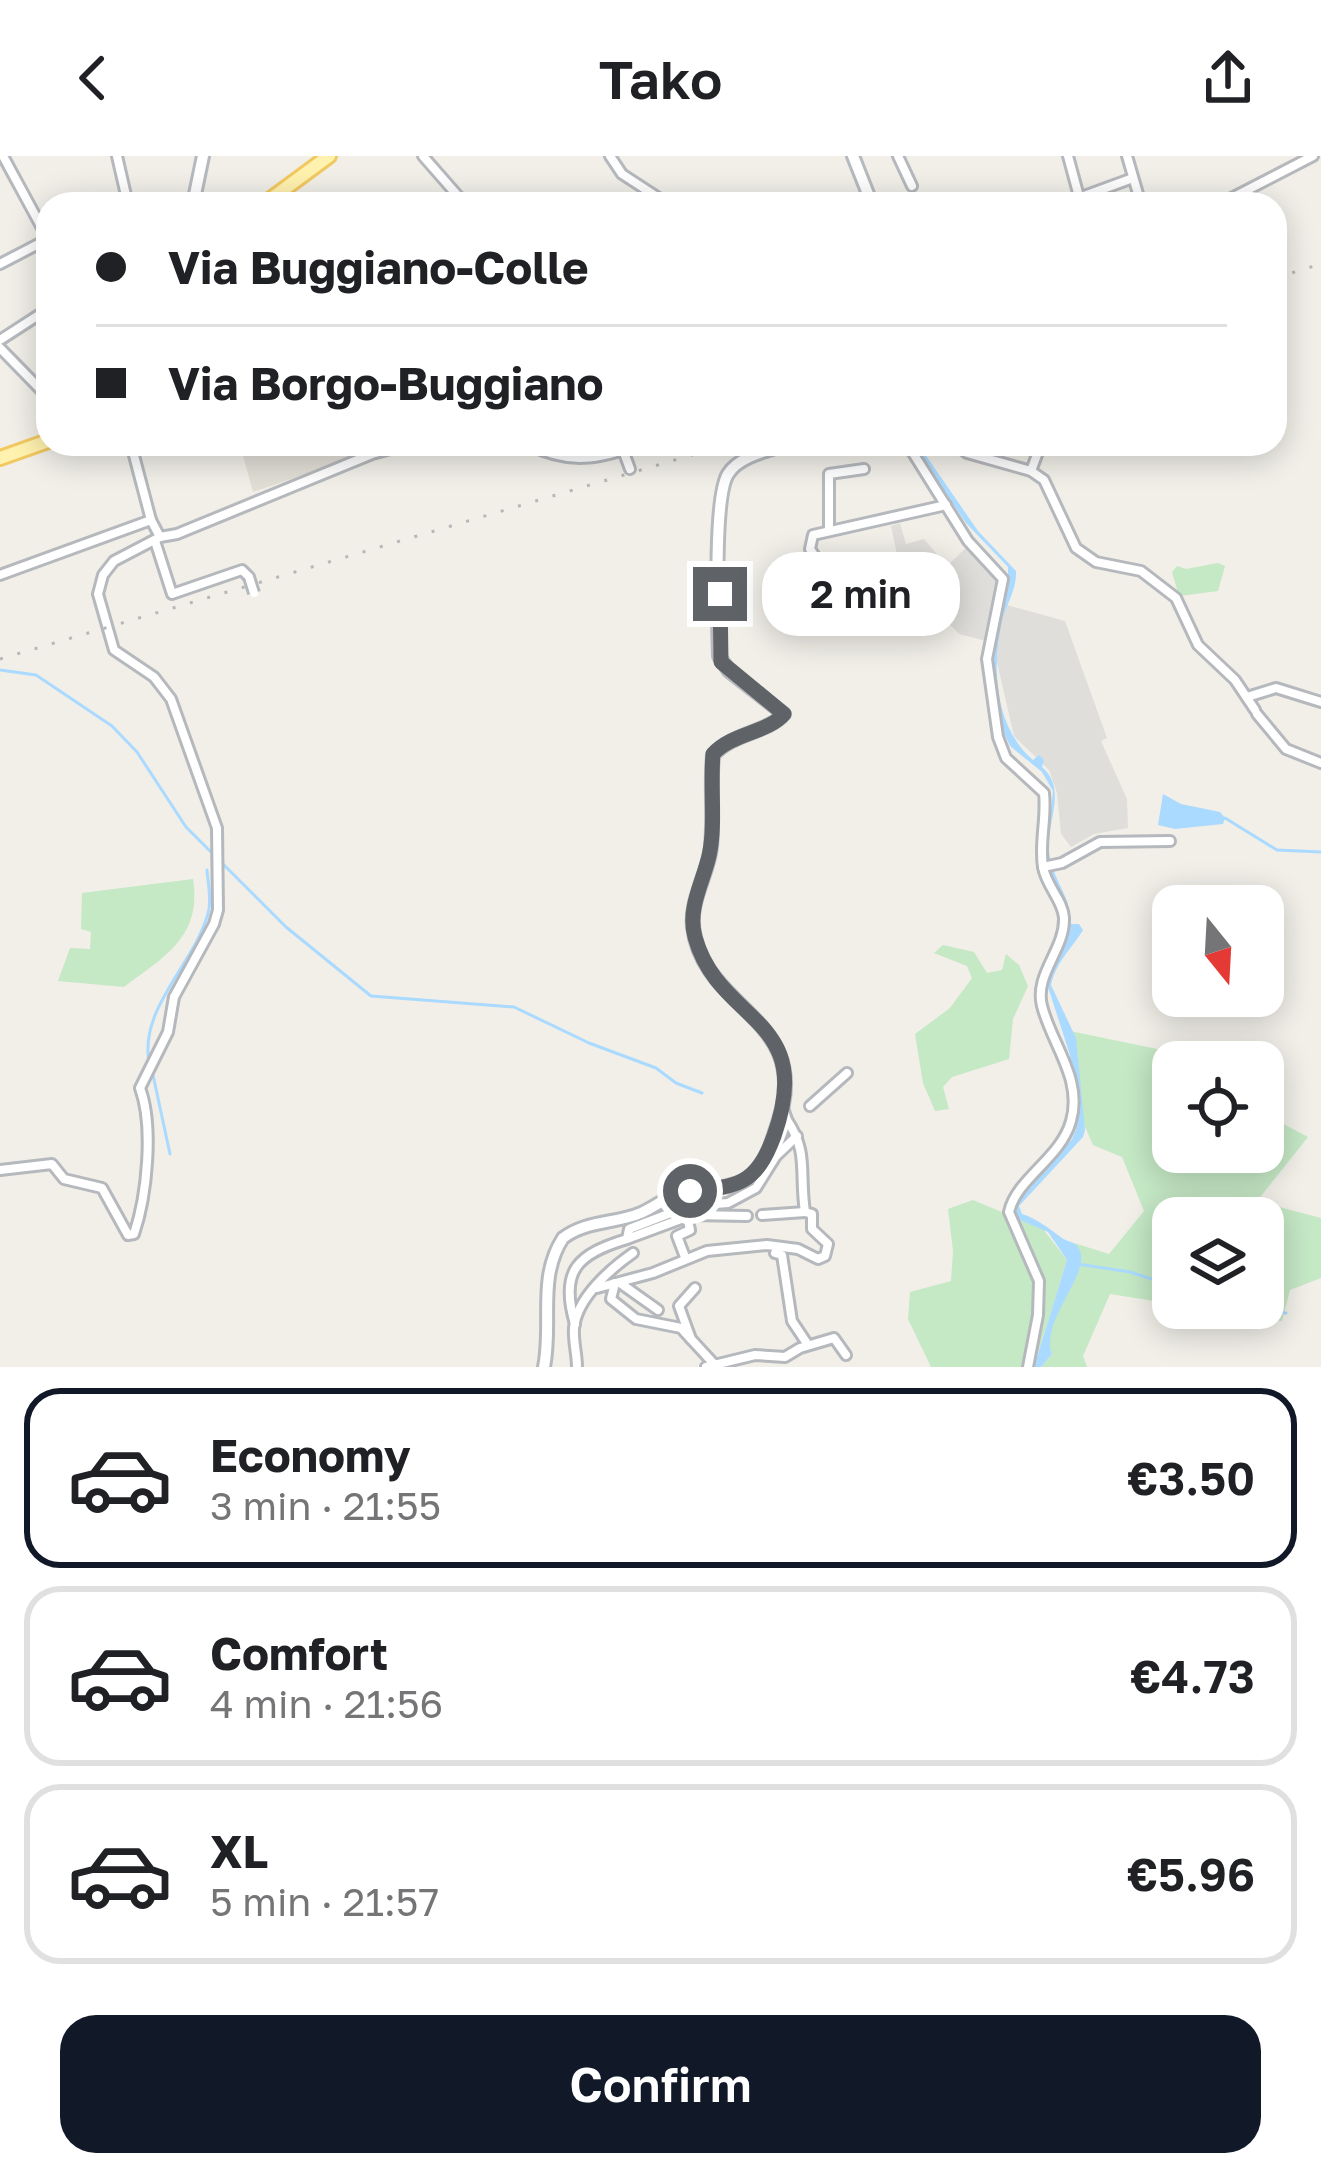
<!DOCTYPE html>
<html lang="en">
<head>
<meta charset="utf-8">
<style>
  :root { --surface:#fff; --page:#f6f6f6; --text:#202124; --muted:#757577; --line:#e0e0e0; --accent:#111827 }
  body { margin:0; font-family:"Golos Text",sans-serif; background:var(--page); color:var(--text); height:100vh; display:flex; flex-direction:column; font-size:45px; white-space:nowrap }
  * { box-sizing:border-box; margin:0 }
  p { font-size:39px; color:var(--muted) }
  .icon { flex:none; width:66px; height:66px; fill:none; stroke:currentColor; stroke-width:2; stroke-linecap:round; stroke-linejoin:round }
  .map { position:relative; height:1211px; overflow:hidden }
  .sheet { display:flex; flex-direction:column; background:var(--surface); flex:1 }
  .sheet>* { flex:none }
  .banner { position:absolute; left:36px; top:36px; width:1251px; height:264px; border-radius:36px; box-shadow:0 6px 30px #0003; display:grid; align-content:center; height:264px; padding:0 60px; background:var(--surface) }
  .needle { width:78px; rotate:162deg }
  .fabs { position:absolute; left:1152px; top:729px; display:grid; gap:24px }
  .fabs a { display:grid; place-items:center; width:132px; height:132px; border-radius:24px; background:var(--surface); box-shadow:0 6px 30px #0003; font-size:60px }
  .end { position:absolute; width:54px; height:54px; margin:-27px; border:15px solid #5f6368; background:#fff; box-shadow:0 0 0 6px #fff }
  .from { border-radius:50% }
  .bubble { position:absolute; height:84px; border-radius:36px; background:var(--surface); box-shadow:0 6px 30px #0003; font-size:39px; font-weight:600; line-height:84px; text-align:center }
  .banner b { display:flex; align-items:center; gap:42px; height:114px; font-size:45px }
  .banner b+b { border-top:3px solid var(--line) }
  .banner i { width:30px; height:30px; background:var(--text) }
  ul { padding:21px 0 0; list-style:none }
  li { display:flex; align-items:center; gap:36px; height:180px; margin:0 24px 18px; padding:0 36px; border:6px solid var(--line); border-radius:36px }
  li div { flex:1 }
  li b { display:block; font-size:45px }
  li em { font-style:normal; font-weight:600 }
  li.current { border-color:var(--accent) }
  li>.icon { width:108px; height:108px; stroke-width:1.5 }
  .button { display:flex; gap:24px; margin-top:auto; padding:24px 60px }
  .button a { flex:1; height:138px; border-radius:36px; background:var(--accent); color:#fff; font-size:48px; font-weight:600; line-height:138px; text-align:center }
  header { display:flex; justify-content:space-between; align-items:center; height:156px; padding:0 60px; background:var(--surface); font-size:54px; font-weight:600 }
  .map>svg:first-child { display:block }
</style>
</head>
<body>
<header><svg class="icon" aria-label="back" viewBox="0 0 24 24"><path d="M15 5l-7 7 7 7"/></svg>Tako<svg class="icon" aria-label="share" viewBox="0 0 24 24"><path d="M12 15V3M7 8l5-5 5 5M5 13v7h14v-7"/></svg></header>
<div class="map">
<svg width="1321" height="1211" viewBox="0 0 1321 1211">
  <rect width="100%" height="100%" fill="#f1efe8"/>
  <!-- industrial -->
  <path fill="#e0deda" d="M900,367l6,21 18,-5 23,27 26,-25 35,34 -5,29 62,17 42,117 -6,3 26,58 1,29 -34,6 -23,13 -10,-13 -4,-41 -8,-23 -35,-34 -18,-78 2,-14 -39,-10 -58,-61 -10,-47z"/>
  <!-- education -->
  <path fill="#e1ded6" d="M353,288l3,13 -103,35 -13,-47z"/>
  <!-- green -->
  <g fill="#c5e8c5">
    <path d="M1218,407l7,3 -7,25 -39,5 -7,-24 5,-6 9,3z"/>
    <path d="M193,723c9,58 -28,77 -69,108l-66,-6 12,-33 20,1 1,-17 -10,-3 1,-36z"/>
    <path d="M943,789l31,7 13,21 15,-3 4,-16 13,11 9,21 -15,33 -4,40 -57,18 -9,10 6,22 -14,2 -12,-28 -8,-49 35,-26 22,-30 -5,-12 -33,-13z"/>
    <path d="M1070,875l87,18 26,13h-10v90h90v-39l45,24 -51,64 64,17v60l-31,12 -8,31 -86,-13h67v-90h-90v86l-63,-10 -27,62 4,11h-46l11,-13c-15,-39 46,-78 22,-111l35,11 35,-43 -22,-54 -29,-12 -13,-30z"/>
    <path d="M973,1044l70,29 24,31 -33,107h-103l-23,-48 2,-27 41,-11 2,-30 -5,-42z"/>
  </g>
  <!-- water -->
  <g fill="#aadaff">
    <path d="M912,288h6l60,87 38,40c1,16 -8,31 -13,46 -12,49 -9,110 30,143l6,-5 5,5 -2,7c26,23 4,55 7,84 2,27 23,46 22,73h8l4,6c-12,20 -26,30 -32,55l25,53 9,92 -2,7 -64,69 3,8c16,5 26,14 40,24 5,4 12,3 16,9 17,24 -39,73 -26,107l-11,13h-7l33,-107 -19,-28 -35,-15 -1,-8 60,-70 4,-10 -6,-74 -23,-71 22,-68 -23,-56 7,-69 -11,-19 -32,-26 -7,-15 -11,-59 5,-47 11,-38v-20l-42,-44z"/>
    <path d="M1163,638l18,10 39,8 5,6 -2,6 -48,5 -17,-4z"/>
  </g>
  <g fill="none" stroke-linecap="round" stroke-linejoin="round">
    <!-- stream -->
    <g stroke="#aadaff" stroke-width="3">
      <path d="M0,514l36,5 76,51 25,26 49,75 25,25"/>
      <path d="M1225,662l52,32 44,2"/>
      <path d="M221,706l65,65 85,69 143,11 75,36 67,25 20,15 26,10"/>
      <path d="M149,906c-10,-56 49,-101 60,-153 2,-12 -1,-27 -2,-39"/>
      <path d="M153,919l17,79"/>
      <path d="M1077,1108l53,8 43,14"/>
      <path d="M1220,1152l66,5"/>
    </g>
    <defs>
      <g id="street">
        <path d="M3,0l45,83"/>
        <path d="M117,0l11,48"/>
        <path d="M423,0l42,48"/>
        <path d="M610,0l12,18 46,30"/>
        <path d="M898,0l14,30"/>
        <path d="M1068,0l13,48"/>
        <path d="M1127,0l14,48"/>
        <path d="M112,48l14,-8"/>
        <path d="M1062,48l71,-26"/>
        <path d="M1220,48l93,-48"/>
        <path d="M0,108l48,-25"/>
        <path d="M0,184l48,-31"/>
        <path d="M0,192l41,42"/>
        <path d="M131,288l20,76 9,17"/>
        <path d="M528,288c40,21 71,16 112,0"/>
        <path d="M956,288l11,9 64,18 13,9 32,68 20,14 45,9 35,27 22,47 37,35 20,30"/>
        <path d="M1031,288l7,8 -7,19"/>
        <path d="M908,289l60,96 35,38 -16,80 11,78 8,21 38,35c3,25 -5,49 -1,74 3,19 20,33 21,51 1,32 -30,56 -22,88 10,39 41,73 29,115 -10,37 -55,58 -62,91l30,69 -1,34 -10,52"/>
        <path d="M623,294l7,19"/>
        <path d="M829,374v-56l35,-5"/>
        <path d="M155,385l17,53 70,-24 7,7"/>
        <path d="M0,419l151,-55"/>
        <path d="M897,423l-60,-9 -21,-12 -6,-9 3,-14 133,-30"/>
        <path d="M1247,541l29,-9 45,14"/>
        <path d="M1257,558l29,35 35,14"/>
        <path d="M1043,711l19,-4 38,-21 70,-1"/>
        <path d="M810,950l37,-33"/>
        <path d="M776,994l11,-30 -4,-12"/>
        <path d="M0,1014l52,-6 12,15 38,9 26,47 6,-1c13,-38 20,-108 6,-146l28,-56 6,-35 40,-73 4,-14 -1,-82 -46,-129 -17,-22 -40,-27 -16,-56 5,-19 11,-14 46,-24 17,-3 195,-80 37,-10"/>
        <path d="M762,1059l43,-3"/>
        <path d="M627,1083l65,-24 55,1"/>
        <path d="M775,1097l7,2 10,66 16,24"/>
        <path d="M685,1101l-8,-21 13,-6 -3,-14"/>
        <path d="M615,1127l-4,16 25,20 45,9 10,11"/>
        <path d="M620,1127l38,27"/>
        <path d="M597,1132l56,-15 54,-22 60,-6 31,4 20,10 7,-3 3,-12 -16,-15v-15l-7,-2c-6,-40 4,-59 -18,-92"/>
        <path d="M695,1132l-16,18 12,33 23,25"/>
        <path d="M575,1168c-16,-54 3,-70 52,-85l2,-10 60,-23 39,-3 28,-15 20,-32 21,-20"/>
        <path d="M577,1211c0,-13 -4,-26 -3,-39 3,-30 36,-59 59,-75"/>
        <path d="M706,1211l49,-12 30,2 15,-9 34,-10 12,17"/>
      </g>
      <g id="secondary">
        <path d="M853,0l19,48"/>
        <path d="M193,48l10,-48"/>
        <path d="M873,288l8,4 29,-4"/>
        <path d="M544,1211c9,-44 -7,-89 19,-129 24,-18 52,-14 78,-25 14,-6 26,-17 41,-20 26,-6 48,-2 71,-18 14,-12 18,-32 24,-49 39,-109 -74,-114 -84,-199 -3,-27 15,-53 18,-80 3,-31 -1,-62 2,-92 19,-22 54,-22 71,-41l-55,-43 -10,-15c-1,-34 -6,-158 9,-182 11,-18 42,-24 60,-30"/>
      </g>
      <g id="primary">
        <path d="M264,48l65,-48"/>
        <path d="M0,302l48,-17"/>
      </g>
    </defs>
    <!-- street casing -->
    <use href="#street" stroke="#b5b8bc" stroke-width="14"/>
    <!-- secondary casing -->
    <use href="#secondary" stroke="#b6babf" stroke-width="16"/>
    <!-- primary casing -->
    <use href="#primary" stroke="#f2c960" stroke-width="18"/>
    <!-- street -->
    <use href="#street" stroke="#fff" stroke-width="8"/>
    <!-- secondary -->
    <use href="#secondary" stroke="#fff" stroke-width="10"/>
    <!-- primary -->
    <use href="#primary" stroke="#fff2af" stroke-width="12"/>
    <!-- rail -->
    <g stroke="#b6b7b8" stroke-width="3" stroke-dasharray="3 15" stroke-linecap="butt">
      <path d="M1275,122l46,-14"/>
      <path d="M0,503l729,-215"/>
    </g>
    <defs>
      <path id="street-bridge" d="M249,421l5,16"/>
    </defs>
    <!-- street-bridge casing -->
    <use href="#street-bridge" stroke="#b5b8bc" stroke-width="14" stroke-linecap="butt"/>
    <!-- street-bridge -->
    <use href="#street-bridge" stroke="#fff" stroke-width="8"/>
  </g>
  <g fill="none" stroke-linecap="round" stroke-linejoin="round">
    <!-- route -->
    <path stroke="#5f6368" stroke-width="15" d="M690,1035c49,-4 66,-7 84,-55 43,-121 -55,-111 -79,-199 -8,-28 8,-55 14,-81 7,-32 1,-68 4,-102 19,-21 55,-21 71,-40l-63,-52 -1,-68"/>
  </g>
</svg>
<div class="fabs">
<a><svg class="needle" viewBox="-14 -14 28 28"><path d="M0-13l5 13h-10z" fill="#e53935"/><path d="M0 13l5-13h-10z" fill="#757577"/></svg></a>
<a><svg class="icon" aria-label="locate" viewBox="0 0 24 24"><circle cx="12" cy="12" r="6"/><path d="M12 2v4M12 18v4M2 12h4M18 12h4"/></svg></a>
<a><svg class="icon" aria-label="layers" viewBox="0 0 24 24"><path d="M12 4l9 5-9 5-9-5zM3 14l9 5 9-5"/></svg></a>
</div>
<i class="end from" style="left:690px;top:1035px"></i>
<i class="end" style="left:720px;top:438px"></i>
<div class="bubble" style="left:762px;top:396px;width:198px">2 min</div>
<div class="banner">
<b><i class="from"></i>Via Buggiano-Colle</b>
<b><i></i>Via Borgo-Buggiano</b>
</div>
</div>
<section class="sheet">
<ul>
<li class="current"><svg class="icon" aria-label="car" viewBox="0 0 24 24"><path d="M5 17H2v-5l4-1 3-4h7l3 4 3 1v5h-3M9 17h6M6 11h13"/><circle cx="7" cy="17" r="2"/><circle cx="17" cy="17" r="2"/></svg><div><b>Economy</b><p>3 min · 21:55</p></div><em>€3.50</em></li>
<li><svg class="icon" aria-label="car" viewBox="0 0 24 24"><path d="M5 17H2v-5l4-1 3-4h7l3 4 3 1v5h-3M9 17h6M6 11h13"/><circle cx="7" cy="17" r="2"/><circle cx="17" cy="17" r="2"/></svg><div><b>Comfort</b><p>4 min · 21:56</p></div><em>€4.73</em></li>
<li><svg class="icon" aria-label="car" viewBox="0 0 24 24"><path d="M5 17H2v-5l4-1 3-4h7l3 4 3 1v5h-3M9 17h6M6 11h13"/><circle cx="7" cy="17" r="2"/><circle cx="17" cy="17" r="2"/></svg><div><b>XL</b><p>5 min · 21:57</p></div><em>€5.96</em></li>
</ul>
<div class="button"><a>Confirm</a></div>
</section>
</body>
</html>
